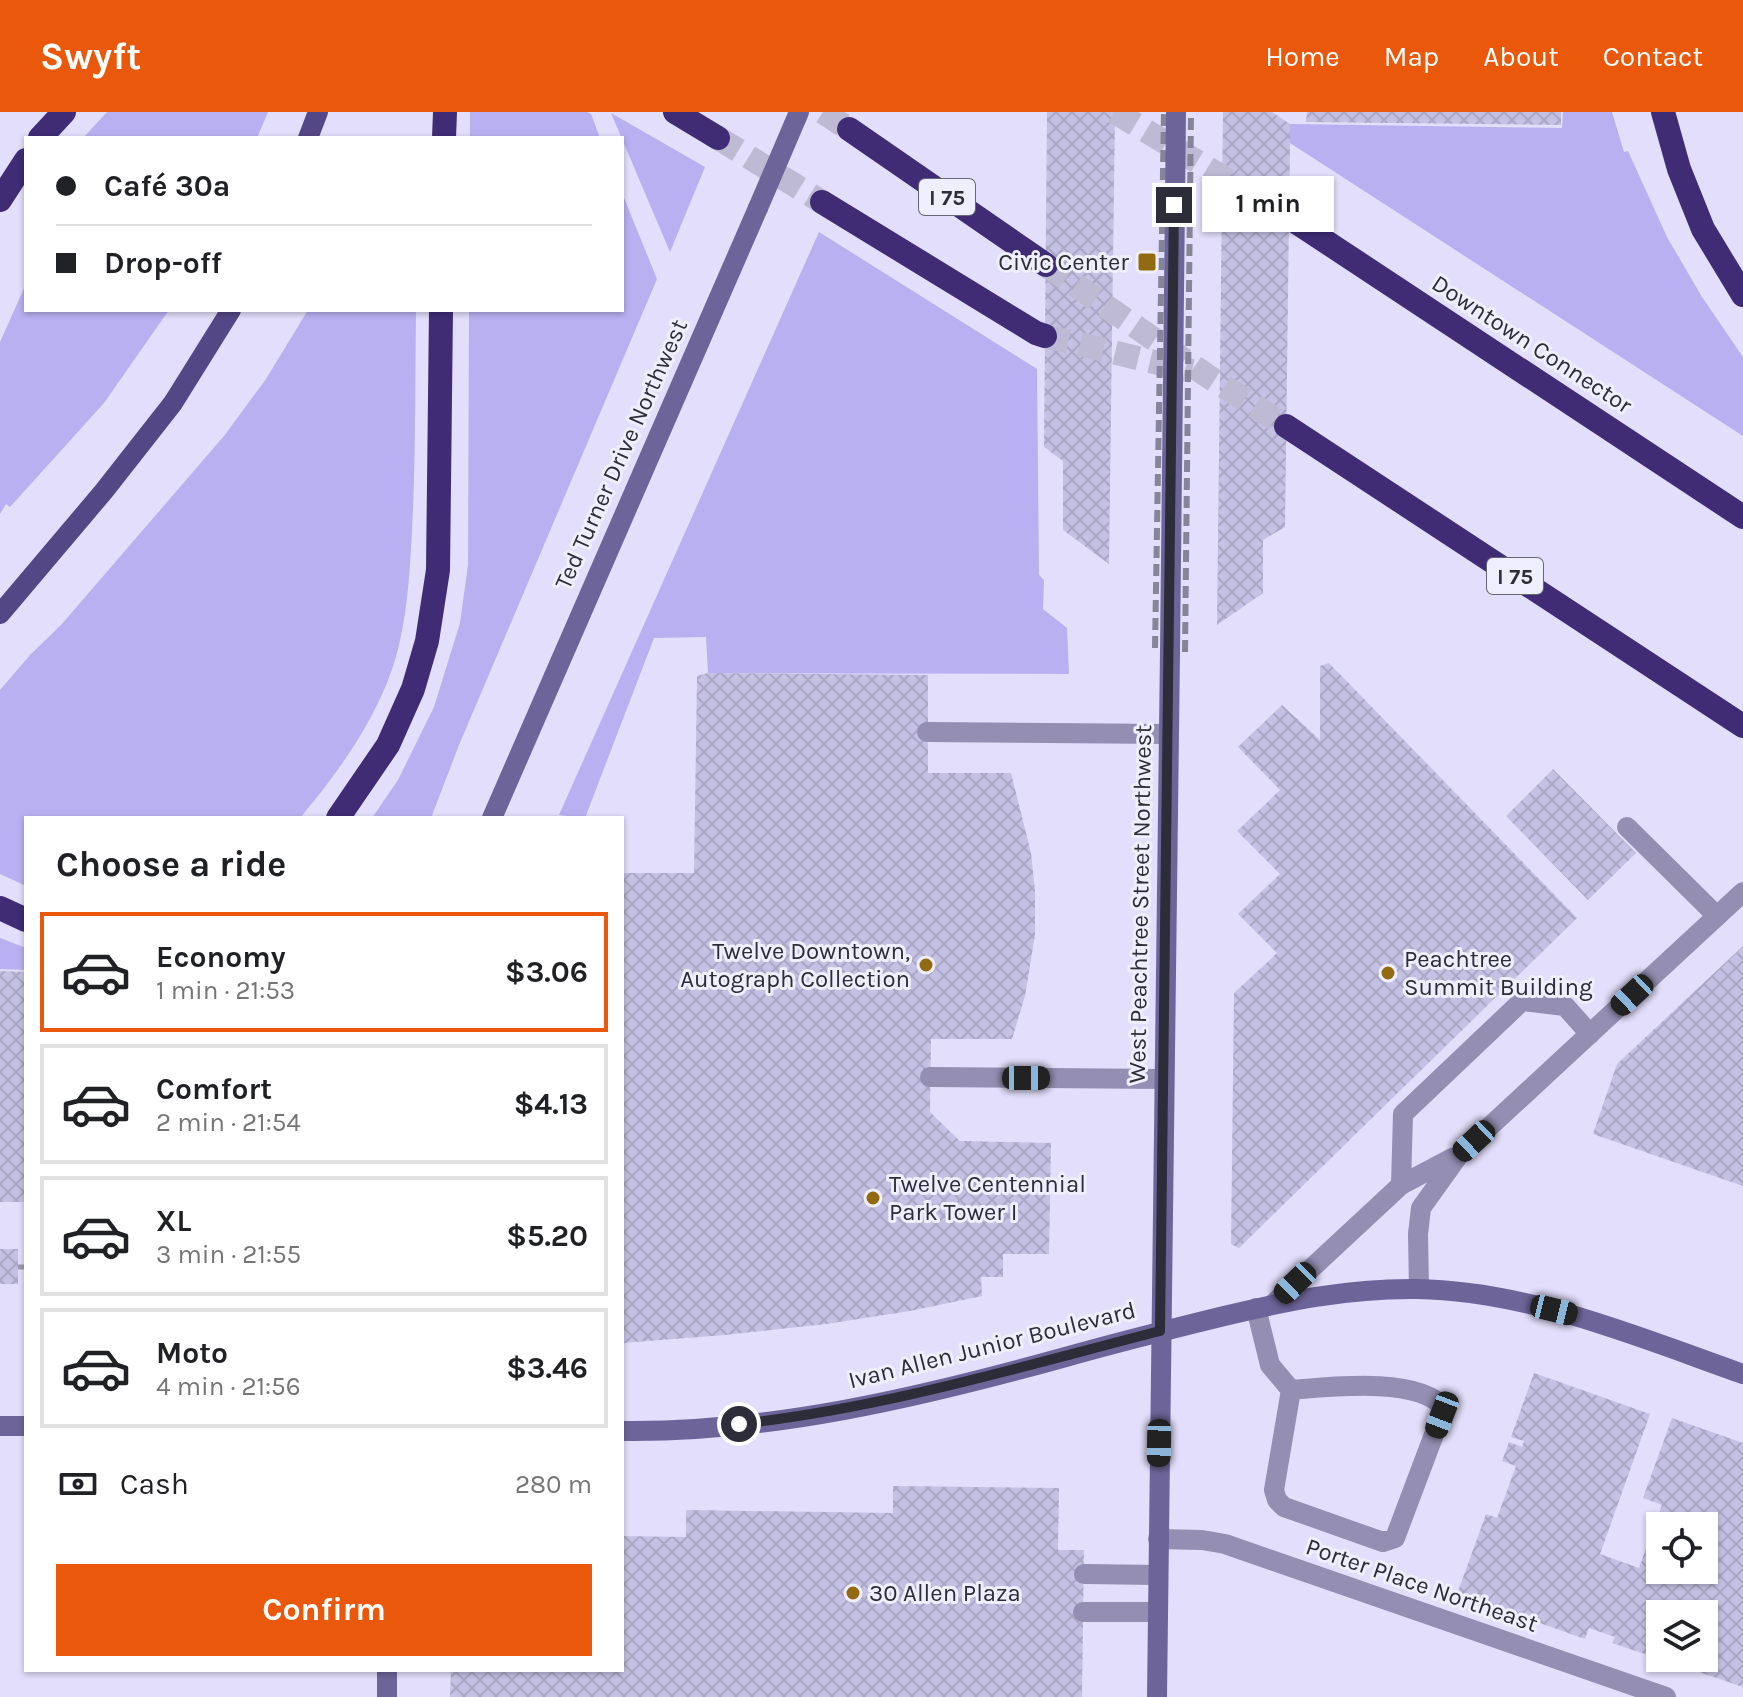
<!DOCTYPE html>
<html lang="en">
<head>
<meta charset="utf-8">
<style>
  :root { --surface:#fff; --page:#f6f6f6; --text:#202124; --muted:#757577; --line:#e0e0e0; --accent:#ea580c }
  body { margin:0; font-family:Karla,sans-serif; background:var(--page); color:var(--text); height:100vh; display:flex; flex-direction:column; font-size:30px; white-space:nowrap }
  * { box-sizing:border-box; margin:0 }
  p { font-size:26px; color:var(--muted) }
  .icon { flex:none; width:44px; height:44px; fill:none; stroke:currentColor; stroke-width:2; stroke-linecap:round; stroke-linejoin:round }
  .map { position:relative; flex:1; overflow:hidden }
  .details { position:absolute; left:24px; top:704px; width:600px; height:856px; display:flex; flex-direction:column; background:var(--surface); border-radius:0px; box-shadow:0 2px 6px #0004 }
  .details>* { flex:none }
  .top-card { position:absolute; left:24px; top:24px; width:600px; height:176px; border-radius:0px; box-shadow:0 2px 6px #0004; display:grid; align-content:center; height:176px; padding:0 32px; background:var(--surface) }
  .tools { position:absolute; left:1646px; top:1400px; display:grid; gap:16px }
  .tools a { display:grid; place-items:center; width:72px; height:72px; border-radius:0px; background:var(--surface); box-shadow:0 2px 6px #0004; font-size:40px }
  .end { position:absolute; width:36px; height:36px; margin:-18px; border:10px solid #2d2c39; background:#fff; box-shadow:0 0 0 4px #fff }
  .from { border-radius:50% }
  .bubble { position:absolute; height:56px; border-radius:0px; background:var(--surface); box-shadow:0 2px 6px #0004; font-size:26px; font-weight:700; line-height:56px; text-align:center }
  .car { position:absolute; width:24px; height:48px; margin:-24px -12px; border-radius:10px; box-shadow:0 0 6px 2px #0007; background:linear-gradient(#222 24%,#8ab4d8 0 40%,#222 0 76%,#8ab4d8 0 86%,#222 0) }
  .top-card b { display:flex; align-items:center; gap:28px; height:76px; font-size:30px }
  .top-card b+b { border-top:2px solid var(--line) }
  .top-card i { width:20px; height:20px; background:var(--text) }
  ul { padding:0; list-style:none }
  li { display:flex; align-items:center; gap:24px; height:120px; margin:0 16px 12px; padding:0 16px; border:4px solid var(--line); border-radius:0px }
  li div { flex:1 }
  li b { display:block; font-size:30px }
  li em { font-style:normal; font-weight:700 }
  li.on { border-color:var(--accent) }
  li>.icon { width:72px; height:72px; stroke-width:1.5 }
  h2 { padding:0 32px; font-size:36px; line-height:96px }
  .pay { display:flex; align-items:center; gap:20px; height:88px; padding:0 32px; font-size:30px }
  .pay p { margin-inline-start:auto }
  .button { display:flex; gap:16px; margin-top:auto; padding:16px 32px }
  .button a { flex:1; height:92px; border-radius:0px; background:var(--accent); color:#fff; font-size:32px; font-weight:700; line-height:92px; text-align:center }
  header { display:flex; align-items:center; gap:48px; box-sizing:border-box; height:112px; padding:0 40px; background:var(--accent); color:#fff }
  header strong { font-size:38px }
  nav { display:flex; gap:44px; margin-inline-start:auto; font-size:28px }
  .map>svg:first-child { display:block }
</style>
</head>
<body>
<header>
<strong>Swyft</strong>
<nav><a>Home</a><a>Map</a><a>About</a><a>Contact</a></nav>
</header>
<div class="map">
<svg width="1743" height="1585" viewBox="0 0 1743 1585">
  <defs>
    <pattern id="building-cross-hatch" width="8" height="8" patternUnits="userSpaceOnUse" patternTransform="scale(2)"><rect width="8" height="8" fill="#c5c1e4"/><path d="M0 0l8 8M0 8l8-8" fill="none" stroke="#aaa6c4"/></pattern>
  </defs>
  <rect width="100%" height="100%" fill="#e2defb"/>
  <!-- grass -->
  <g fill="#b9b0f1">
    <path d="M107,0h161l-11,26h-174z"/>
    <path d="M470,0h117l4,2 9,24h-130z"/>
    <path d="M1563,0h49l12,40 4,-1 39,86 35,60 41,60v79l-453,-293v-19l272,4z"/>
    <path d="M611,1l94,54 -35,85z"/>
    <path d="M622,81l35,86 -198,466 -28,73h-59l26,-38 36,-73 26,-84 8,-58 1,-255h153z"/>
    <path d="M819,120l218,137 2,206 5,5 -1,29 24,19 2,46 -361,-1 -2,-36 -52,1 -69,180 -26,-3z"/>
    <path d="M26,172v26h143l-65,93 -94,104 -4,-3 -6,10v-172z"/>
    <path d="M308,198h108c-1,73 0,147 -4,220 -2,38 -4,77 -13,115 -15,64 -57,123 -99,173h-274v68l-26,-12v-184l30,-35 31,-30 163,-189 42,-57z"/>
    <path d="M0,826l26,10v22l-26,-1z"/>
  </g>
  <!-- building -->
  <g fill="url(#building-cross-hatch)" fill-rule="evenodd">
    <path d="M1047,0h68l-6,452 -46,-34v-69l-19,-14z"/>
    <path d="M1223,0h49l18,12v19l-5,384 -22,13v53l-46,32z"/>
    <path d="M1307,0h254v13l-255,-3z"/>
    <path d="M1329,551l248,255 -338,330 -8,-4 3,-251 43,-40 -39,-39 42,-40 -43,-43 43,-41 -42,-43 44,-42 38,35v-74z"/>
    <path d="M708,561l220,2v98h83l20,80 4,38v44l-10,61 -13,43h-81l-1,73 30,29 91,2 -2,111h-46v23h-22l1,19 -72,15 -84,13 -101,11 -103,8v-470h72l3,-197z"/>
    <path d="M1553,657l83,84 -48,47 -82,-84z"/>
    <path d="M1743,834v240l-150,-52 24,-70z"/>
    <path d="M0,859l26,1v230h-26z"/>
    <rect x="0" y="1137" width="18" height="35"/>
    <path d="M1534,1261l116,41 -50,140 39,14 23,-63 -19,-7 29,-80 71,25v244l-76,-26 1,-3h36v-44h-44v28l-6,-3 -6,16 -36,-12 3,-6 -26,-9 -4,11 -128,-45 29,-80 11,4 19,-52 -14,-5 7,-19 13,5 2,-6 -13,-4zM1660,1414h44v44h-44z"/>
    <path d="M893,1374l166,2 -1,62h26l-2,147h-632l1,-27h171v-134l64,1v-27l207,3z"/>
  </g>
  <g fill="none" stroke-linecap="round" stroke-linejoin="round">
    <!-- highway-tunnel -->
    <g stroke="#bebad4" stroke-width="24" stroke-dasharray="24 12" stroke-linecap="butt">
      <path d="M823,0l26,17"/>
      <path d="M1115,0l175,106"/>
      <path d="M718,26l104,64"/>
      <path d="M1046,153l160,110 80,51"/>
      <path d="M1045,224l147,35"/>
    </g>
    <!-- path -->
    <path stroke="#9e9bb2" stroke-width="5" stroke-dasharray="8 4" stroke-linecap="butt" d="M18,1155h8"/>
    <!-- lane -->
    <g stroke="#938eb2" stroke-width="20">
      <path d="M927,620l241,2"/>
      <path d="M1627,715l90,89"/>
      <path d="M930,965l233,2"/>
      <path d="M1401,1073l2,-71 119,-113 43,5 25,28"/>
      <path d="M1256,1196l14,57 21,25 -17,100 3,10 7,7 99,35 12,-4 49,-130c-25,-32 -116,-21 -153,-18"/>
      <path d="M1084,1462l74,1"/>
      <path d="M1083,1500h75"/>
    </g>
    <!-- street -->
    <g stroke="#938eb2" stroke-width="20">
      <path d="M1419,1177l-1,-55 3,-26 38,-53 284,-263"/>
      <path d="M1273,1192l128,-119 51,-27"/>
      <path d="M1158,1427l44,1 23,4 441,153"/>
    </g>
    <!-- secondary -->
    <g stroke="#6d6599" stroke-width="20">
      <path d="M492,706l266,-610"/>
      <path d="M0,1314h26"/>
      <path d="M622,1319c148,2 299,-34 440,-73 53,-15 105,-28 158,-41 66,-16 129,-29 197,-28 113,2 221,48 326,85"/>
      <path d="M387,1585v-27"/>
      <path d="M1157,1585l13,-1046"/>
    </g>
    <!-- primary -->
    <g stroke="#544786" stroke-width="20">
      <path d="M308,26l10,-26"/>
      <path d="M0,502l104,-123 69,-88 58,-93"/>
    </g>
    <!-- highway -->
    <g stroke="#3f2c75" stroke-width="24">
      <path d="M675,0l43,26"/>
      <path d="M1663,0l16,57 24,60 40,66"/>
      <path d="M849,17l197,136"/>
      <path d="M40,26l24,-26"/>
      <path d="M444,26l1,-26"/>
      <path d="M0,88l26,-40"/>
      <path d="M822,90l214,131 9,3"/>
      <path d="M1290,106l453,299"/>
      <path d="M1286,314l457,300"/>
      <path d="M338,706l50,-73 25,-56 14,-48 11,-71 3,-260"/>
      <path d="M0,796l26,12"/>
    </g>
    <!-- rail -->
    <g stroke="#868499" stroke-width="6" stroke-dasharray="12 6" stroke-linecap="butt">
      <path d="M1155,536l9,-536"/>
      <path d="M1185,540l6,-540"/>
    </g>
    <!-- secondary-bridge -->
    <g stroke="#6d6599" stroke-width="20">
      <path d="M758,96l41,-96"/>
      <path d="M1170,539l6,-539"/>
    </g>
  </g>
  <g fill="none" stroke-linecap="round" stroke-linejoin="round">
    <!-- route -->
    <path stroke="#2d2c39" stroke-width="10" d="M739,1312c145,-16 280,-57 421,-93l14,-1126"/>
  </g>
  <!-- markers -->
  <g fill="#926a12" stroke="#efeefc" stroke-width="3">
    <rect x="1137" y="140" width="20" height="20" rx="4"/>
    <circle cx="926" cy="853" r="8"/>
    <circle cx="1388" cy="861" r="8"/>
    <circle cx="873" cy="1086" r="8"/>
    <circle cx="853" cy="1481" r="8"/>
  </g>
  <g text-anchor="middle" stroke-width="6" stroke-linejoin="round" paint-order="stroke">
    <!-- shield labels -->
    <g fill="#efeefc" stroke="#676674" stroke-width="2">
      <rect x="919" y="67" width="56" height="36" rx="6"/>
      <rect x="1487" y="446" width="56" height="36" rx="6"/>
    </g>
    <g font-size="22" font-weight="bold" fill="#2d2c39">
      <text x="947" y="93">I 75</text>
      <text x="1515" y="472">I 75</text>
    </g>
    <!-- poi labels -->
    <g font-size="24" fill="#2d2c39" stroke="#efeefc" text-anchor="start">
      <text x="1129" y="158" text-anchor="end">Civic Center</text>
      <text x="910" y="847" text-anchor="end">Twelve Downtown,<tspan x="910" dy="28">Autograph Collection</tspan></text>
      <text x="1404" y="855">Peachtree<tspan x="1404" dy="28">Summit Building</tspan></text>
      <text x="889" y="1080">Twelve Centennial<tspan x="889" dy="28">Park Tower I</tspan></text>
      <text x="869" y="1489">30 Allen Plaza</text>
    </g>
    <!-- street labels -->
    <g font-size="24" fill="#2d2c39" stroke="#efeefc">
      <text transform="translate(1532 232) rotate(33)" y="8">Downtown Connector</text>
      <text transform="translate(621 342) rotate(-66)" y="8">Ted Turner Drive Northwest</text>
      <text transform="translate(1140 792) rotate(-89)" y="8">West Peachtree Street Northwest</text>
      <text transform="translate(992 1233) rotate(-14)" y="8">Ivan Allen Junior Boulevard</text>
      <text transform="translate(1422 1473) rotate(19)" y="8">Porter Place Northeast</text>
    </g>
  </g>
</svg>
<div class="tools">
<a><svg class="icon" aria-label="locate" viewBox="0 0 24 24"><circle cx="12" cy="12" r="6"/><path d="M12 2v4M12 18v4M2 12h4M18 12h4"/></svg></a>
<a><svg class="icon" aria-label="layers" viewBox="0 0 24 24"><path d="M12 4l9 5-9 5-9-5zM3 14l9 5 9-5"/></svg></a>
</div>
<i class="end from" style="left:739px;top:1312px"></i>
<i class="end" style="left:1174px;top:93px"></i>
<div class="bubble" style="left:1202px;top:64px;width:132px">1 min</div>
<i class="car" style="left:1632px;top:883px;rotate:227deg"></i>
<i class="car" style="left:1026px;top:966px;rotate:90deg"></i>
<i class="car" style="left:1474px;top:1029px;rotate:227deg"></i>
<i class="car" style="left:1295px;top:1171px;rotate:226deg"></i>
<i class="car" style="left:1554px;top:1198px;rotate:104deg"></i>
<i class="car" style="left:1442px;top:1303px;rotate:201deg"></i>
<i class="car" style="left:1159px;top:1331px;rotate:181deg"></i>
<div class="top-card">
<b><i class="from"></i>Café 30a</b>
<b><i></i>Drop-off</b>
</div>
<section class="details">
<h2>Choose a ride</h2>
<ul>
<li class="on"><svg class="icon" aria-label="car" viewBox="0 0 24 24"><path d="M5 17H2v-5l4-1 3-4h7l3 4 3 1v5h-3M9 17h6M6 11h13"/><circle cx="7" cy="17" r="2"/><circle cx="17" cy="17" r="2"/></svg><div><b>Economy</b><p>1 min · 21:53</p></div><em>$3.06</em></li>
<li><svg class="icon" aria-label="car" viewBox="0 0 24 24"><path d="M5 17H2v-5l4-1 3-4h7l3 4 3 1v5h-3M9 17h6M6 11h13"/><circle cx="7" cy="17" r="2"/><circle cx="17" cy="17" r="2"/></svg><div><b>Comfort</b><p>2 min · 21:54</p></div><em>$4.13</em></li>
<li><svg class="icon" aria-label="car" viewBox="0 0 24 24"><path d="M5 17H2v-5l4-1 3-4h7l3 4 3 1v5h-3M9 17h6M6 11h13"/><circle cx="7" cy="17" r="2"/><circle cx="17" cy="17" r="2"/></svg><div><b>XL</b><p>3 min · 21:55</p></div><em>$5.20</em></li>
<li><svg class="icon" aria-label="car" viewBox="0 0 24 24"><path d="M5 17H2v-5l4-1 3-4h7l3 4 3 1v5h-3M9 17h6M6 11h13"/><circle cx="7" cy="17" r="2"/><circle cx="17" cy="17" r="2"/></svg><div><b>Moto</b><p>4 min · 21:56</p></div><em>$3.46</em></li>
</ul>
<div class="pay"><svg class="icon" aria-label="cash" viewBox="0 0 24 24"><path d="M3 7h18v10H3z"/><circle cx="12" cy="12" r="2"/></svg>Cash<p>280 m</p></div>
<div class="button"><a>Confirm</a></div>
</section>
</div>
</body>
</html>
